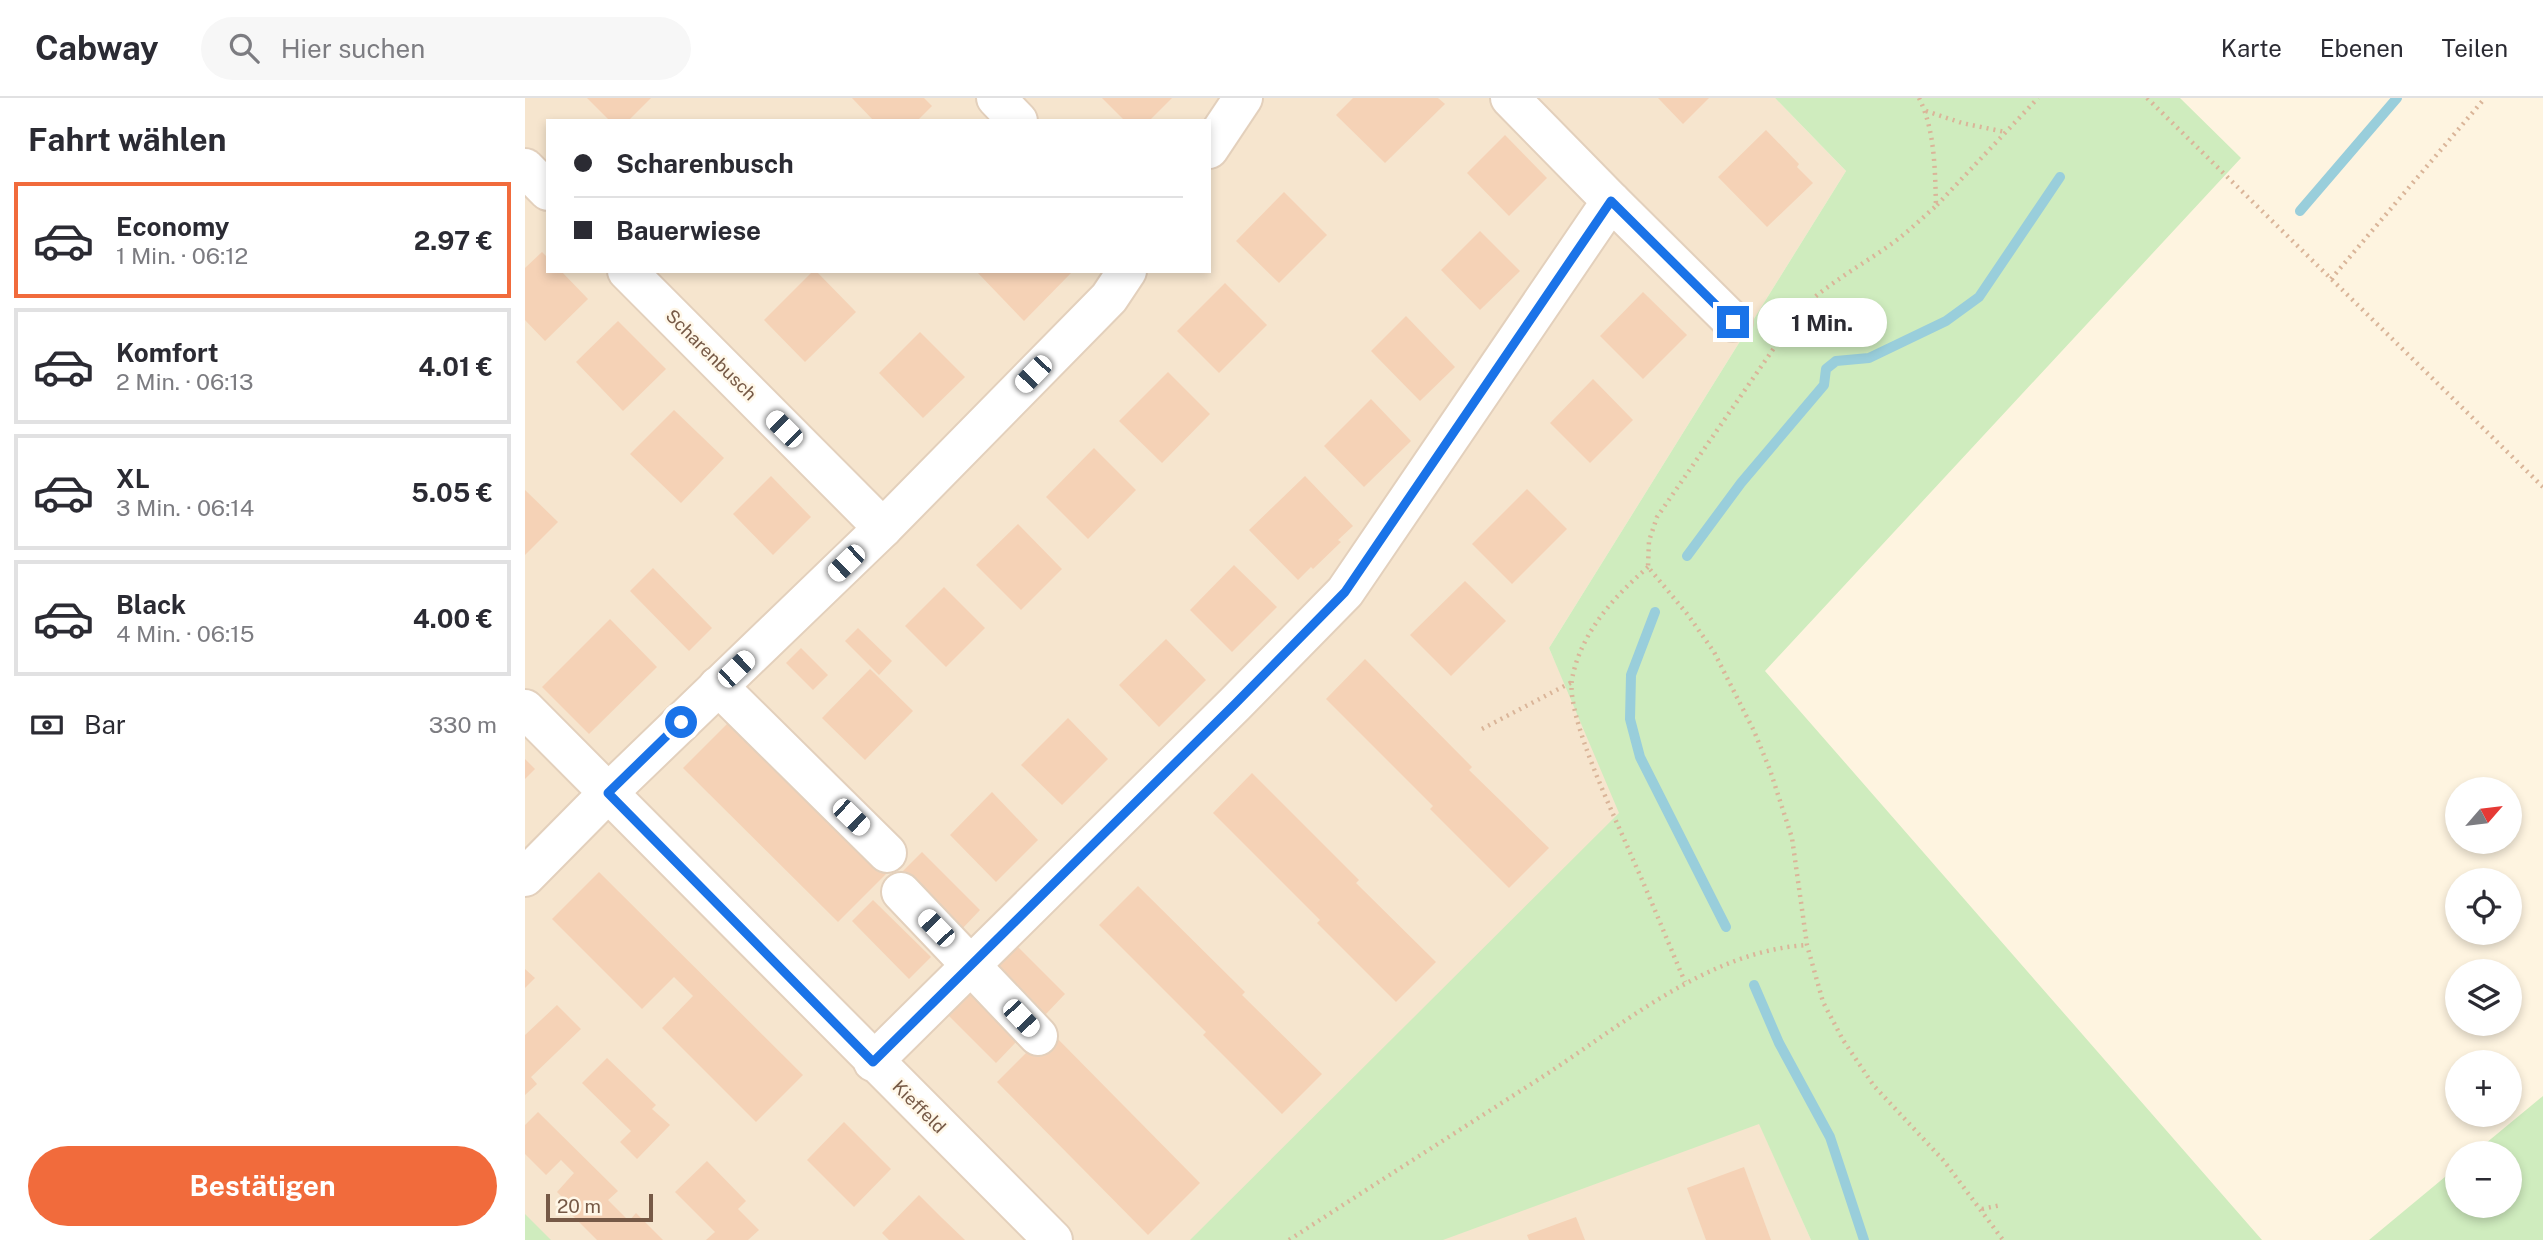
<!DOCTYPE html>
<html lang="de">
<head>
<meta charset="utf-8">
<style>
  :root { --surface:#fff; --page:#f7f7f7; --text:#2b2b33; --muted:#7c7c81; --line:#e1e1e2; --accent:#f16b3c }
  body { margin:0; font-family:"Public Sans",sans-serif; background:var(--page); color:var(--text); height:100vh; display:flex; flex-direction:column; font-size:26px; white-space:nowrap }
  * { box-sizing:border-box; margin:0 }
  p { font-size:23px; color:var(--muted) }
  .icon { flex:none; width:38px; height:38px; fill:none; stroke:currentColor; stroke-width:2; stroke-linecap:round; stroke-linejoin:round }
  .map { position:relative; flex:1; overflow:hidden }
  .side { display:flex; flex-direction:column; background:var(--surface); width:525px }
  .side>* { flex:none }
  .hud { position:absolute; left:21px; top:21px; width:665px; height:154px; border-radius:0px; box-shadow:0 4px 10px #0003; display:grid; align-content:center; height:154px; padding:0 28px; background:var(--surface) }
  .needle { width:46px; rotate:62deg }
  .controls { position:absolute; left:1920px; top:679px; display:grid; gap:14px }
  .controls a { display:grid; place-items:center; width:77px; height:77px; border-radius:50%; background:var(--surface); box-shadow:0 4px 10px #0003; font-size:35px }
  .scale { position:absolute; left:21px; bottom:18px; width:107px; box-sizing:border-box; padding-left:7px; border:4px solid #765946; border-top:0; font-size:19px; line-height:24px; white-space:nowrap; color:#765946; -webkit-text-stroke:5px #fff7e8; paint-order:stroke }
  .end { position:absolute; width:32px; height:32px; margin:-16px; border:9px solid #1a73e8; background:#fff; box-shadow:0 0 0 4px #fff }
  .from { border-radius:50% }
  .bubble { position:absolute; height:49px; border-radius:24px; background:var(--surface); box-shadow:0 4px 10px #0003; font-size:23px; font-weight:700; line-height:49px; text-align:center }
  .car { position:absolute; width:21px; height:42px; margin:-21px -10px; border-radius:9px; box-shadow:0 0 5px 2px #0007; background:linear-gradient(#fff 24%,#345 0 40%,#fff 0 76%,#345 0 86%,#fff 0) }
  .hud b { display:flex; align-items:center; gap:24px; height:66px; font-size:26px }
  .hud b+b { border-top:2px solid var(--line) }
  .hud i { width:18px; height:18px; background:var(--text) }
  ul { padding:0; list-style:none }
  li { display:flex; align-items:center; gap:21px; height:116px; margin:0 14px 10px; padding:0 14px; border:4px solid var(--line); border-radius:0px }
  li div { flex:1 }
  li b { display:block; font-size:26px }
  li em { font-style:normal; font-weight:700 }
  li.current { border-color:var(--accent) }
  li>.icon { width:63px; height:63px; stroke-width:1.5 }
  h2 { padding:0 28px; font-size:32px; line-height:84px }
  .pay { display:flex; align-items:center; gap:18px; height:77px; padding:0 28px; font-size:26px }
  .pay p { margin-inline-start:auto }
  .primary-button { display:flex; gap:14px; margin-top:auto; padding:14px 28px }
  .primary-button a { flex:1; height:80px; border-radius:42px; background:var(--accent); color:#fff; font-size:28px; font-weight:700; line-height:80px; text-align:center }
  header { display:flex; align-items:center; gap:42px; box-sizing:border-box; height:98px; padding:0 35px; background:var(--surface); border-bottom:2px solid var(--line) }
  header strong { font-size:33px }
  nav { display:flex; gap:38px; margin-inline-start:auto; font-size:24px }
  .search { width:490px; height:63px; background:var(--page); display:flex; align-items:center; gap:18px; box-sizing:border-box; padding:0 24px; border-radius:38px; color:var(--muted); font-size:26px }
  main { display:flex; flex:1; min-height:0 }
  .map>svg:first-child { display:block }
</style>
</head>
<body>
<header>
<strong>Cabway</strong>
<div class="search"><svg class="icon" aria-label="search" viewBox="0 0 24 24"><circle cx="10" cy="10" r="6"/><path d="M15 15l6 6"/></svg>Hier suchen</div>
<nav><a>Karte</a><a>Ebenen</a><a>Teilen</a></nav>
</header>
<main>
<section class="side">
<h2>Fahrt wählen</h2>
<ul>
<li class="current"><svg class="icon" aria-label="car" viewBox="0 0 24 24"><path d="M5 17H2v-5l4-1 3-4h7l3 4 3 1v5h-3M9 17h6M6 11h13"/><circle cx="7" cy="17" r="2"/><circle cx="17" cy="17" r="2"/></svg><div><b>Economy</b><p>1 Min. · 06:12</p></div><em>2.97 €</em></li>
<li><svg class="icon" aria-label="car" viewBox="0 0 24 24"><path d="M5 17H2v-5l4-1 3-4h7l3 4 3 1v5h-3M9 17h6M6 11h13"/><circle cx="7" cy="17" r="2"/><circle cx="17" cy="17" r="2"/></svg><div><b>Komfort</b><p>2 Min. · 06:13</p></div><em>4.01 €</em></li>
<li><svg class="icon" aria-label="car" viewBox="0 0 24 24"><path d="M5 17H2v-5l4-1 3-4h7l3 4 3 1v5h-3M9 17h6M6 11h13"/><circle cx="7" cy="17" r="2"/><circle cx="17" cy="17" r="2"/></svg><div><b>XL</b><p>3 Min. · 06:14</p></div><em>5.05 €</em></li>
<li><svg class="icon" aria-label="car" viewBox="0 0 24 24"><path d="M5 17H2v-5l4-1 3-4h7l3 4 3 1v5h-3M9 17h6M6 11h13"/><circle cx="7" cy="17" r="2"/><circle cx="17" cy="17" r="2"/></svg><div><b>Black</b><p>4 Min. · 06:15</p></div><em>4.00 €</em></li>
</ul>
<div class="pay"><svg class="icon" aria-label="cash" viewBox="0 0 24 24"><path d="M3 7h18v10H3z"/><circle cx="12" cy="12" r="2"/></svg>Bar<p>330 m</p></div>
<div class="primary-button"><a>Bestätigen</a></div>
</section>
<div class="map">
<svg width="2018" height="1142" viewBox="0 0 2018 1142">
  <rect width="100%" height="100%" fill="#fef4e0"/>
  <!-- residential -->
  <path fill="#f6e5ce" fill-rule="evenodd" d="M0,0h1250l71,73 -297,477 262,592h-1286zM23,23h661v150h-661z"/>
  <!-- green -->
  <g fill="#cfecbe">
    <path d="M1250,0h405l61,60 -476,513 497,569h-451l-52,-116 -316,116h-253l429,-427 -70,-165 297,-477z"/>
    <path d="M2018,998v144h-174l88,-73v39h52v-53h-35z"/>
    <path d="M0,1116l26,26h-26z"/>
  </g>
  <g fill="none" stroke-linecap="round" stroke-linejoin="round">
    <!-- stream -->
    <g stroke="#99cedb" stroke-width="10">
      <path d="M1775,113l97,-113"/>
      <path d="M1162,458l54,-73 83,-98 2,-16 10,-8 33,-3 77,-37 33,-24 81,-120"/>
      <path d="M1130,514l-24,63 -1,44 10,38 86,170"/>
      <path d="M1229,887l25,58 51,94 34,103"/>
    </g>
  </g>
  <!-- building -->
  <g fill="#f5d2b6">
    <path d="M62,0h64l-23,23h-18z"/>
    <path d="M327,0h72l8,8 -15,15h-43z"/>
    <path d="M577,0h70l-23,23h-24z"/>
    <path d="M828,0h85l7,6 -60,59 -49,-48z"/>
    <path d="M1133,0h51l-26,26z"/>
    <path d="M1241,32l33,34 -2,3 16,16 -46,44 -49,-50z"/>
    <path d="M980,37l42,43 -38,38 -42,-43z"/>
    <path d="M759,94l43,43 -48,48 -43,-42z"/>
    <path d="M955,133l40,40 -40,39 -39,-40z"/>
    <path d="M17,154l6,6v13h13l27,28 -43,42 -20,-21v-52z"/>
    <path d="M288,173h3l40,41 -51,50 -41,-42z"/>
    <path d="M451,173h97l-49,50z"/>
    <path d="M700,185l42,42 -48,48 -42,-42z"/>
    <path d="M1118,194l44,43 -44,44 -43,-43z"/>
    <path d="M881,218l49,51 -35,34 -49,-50z"/>
    <path d="M93,223l48,48 -43,42 -47,-49z"/>
    <path d="M395,234l45,45 -42,41 -44,-45z"/>
    <path d="M643,274l42,42 -48,49 -43,-42z"/>
    <path d="M1068,281l40,41 -43,43 -40,-40z"/>
    <path d="M846,301l40,42 -47,46 -40,-41z"/>
    <path d="M149,312l50,48 -43,45 -51,-49z"/>
    <path d="M569,350l42,42 -48,49 -42,-42z"/>
    <path d="M246,378l40,41 -38,38 -40,-41z"/>
    <path d="M780,378l48,50 -15,14 3,2 -28,27 -2,-2 -13,13 -49,-50z"/>
    <path d="M1002,391l40,40 -55,55 -40,-40z"/>
    <path d="M0,392l33,32 -33,33z"/>
    <path d="M493,426l44,45 -41,41 -45,-45z"/>
    <path d="M709,467l43,42 -45,45 -42,-42z"/>
    <path d="M128,470l59,60 -23,23 -59,-60z"/>
    <path d="M940,483l41,40 -55,55 -41,-41z"/>
    <path d="M419,489l41,41 -39,39 -41,-41z"/>
    <path d="M85,521l47,48 -68,67 -47,-47z"/>
    <path d="M333,530l34,33 -13,14 -34,-34z"/>
    <path d="M641,541l40,41 -47,47 -40,-42z"/>
    <path d="M276,550l27,27 -15,15 -27,-27z"/>
    <path d="M840,561l107,108 -3,3 80,78 -40,40 -79,-79 3,-3 -107,-107z"/>
    <path d="M345,571l43,42 -48,49 -43,-42z"/>
    <path d="M211,617l155,154 -53,53 -155,-154z"/>
    <path d="M543,620l40,41 -46,46 -41,-40z"/>
    <path d="M0,661l10,10 -10,10z"/>
    <path d="M727,675l107,107 -3,3 80,79 -40,40 -79,-79 3,-3 -107,-107z"/>
    <path d="M467,694l46,48 -42,42 -46,-47z"/>
    <path d="M397,754l58,58 -20,21 -59,-58z"/>
    <path d="M74,774l204,203 -47,47 -94,-94 31,-32 -19,-19 -32,32 -90,-90z"/>
    <path d="M613,788l107,106 -3,3 80,79 -40,40 -79,-79 3,-3 -107,-107z"/>
    <path d="M348,802l58,57 -22,22 -57,-58z"/>
    <path d="M487,843l53,53 -20,21 -53,-53z"/>
    <path d="M0,871l10,9 -10,10z"/>
    <path d="M440,891l52,52 -21,22 -52,-52z"/>
    <path d="M32,907l24,24 -50,48 6,7 -12,11v-60z"/>
    <path d="M524,932l151,153 -52,52 -151,-153z"/>
    <path d="M82,960l49,47 -4,4 18,16 -33,34 -17,-17 11,-11 -49,-48z"/>
    <path d="M13,1014l80,79 -10,9 21,21 7,-8 27,27h-66l-26,-26 4,-4 -18,-18 17,-19 -13,-13 -15,15 -21,-21v-29z"/>
    <path d="M319,1024l47,47 -37,38 -47,-47z"/>
    <path d="M182,1063l39,40 -8,8 21,21 -11,10h-42l9,-8 -40,-40z"/>
    <path d="M1219,1069l27,73h-65l-19,-52z"/>
    <path d="M394,1097l23,23 23,22h-76l-7,-7z"/>
    <path d="M1051,1119l9,23h-56l-2,-5z"/>
  </g>
  <g fill="none" stroke-linecap="round" stroke-linejoin="round">
    <defs>
      <g id="minor">
        <path d="M471,0l22,23"/>
        <path d="M684,51l34,-51"/>
        <path d="M0,70l23,23"/>
        <path d="M1086,103l122,121"/>
        <path d="M102,173l256,257"/>
        <path d="M193,588l169,167"/>
        <path d="M0,611l528,531"/>
        <path d="M0,779l83,-84 275,-265 226,-230 18,-27"/>
        <path d="M376,794l137,144"/>
        <path d="M348,964l362,-358 110,-112 266,-391 -101,-103"/>
      </g>
    </defs>
    <!-- minor casing -->
    <use href="#minor" stroke="#e3d0bc" stroke-width="42"/>
    <!-- path -->
    <g stroke="#dab599" stroke-width="4.5" stroke-dasharray="2 5" stroke-linecap="butt">
      <path d="M1394,0c16,32 16,72 17,108 -15,13 -29,27 -46,39 -30,21 -61,38 -89,64l-144,208 -8,24 -1,26 40,48 26,37 40,79 16,39 22,68 15,107 16,57 20,38 31,46 70,75 59,79"/>
      <path d="M1622,0l396,389"/>
      <path d="M1401,13l36,12 43,9"/>
      <path d="M1412,107l101,-107"/>
      <path d="M1806,181l154,-181"/>
      <path d="M1123,469c-34,30 -67,65 -76,112 -6,38 43,138 59,176 19,42 36,85 54,127"/>
      <path d="M957,631l90,-47"/>
      <path d="M1457,1111l19,-4"/>
      <path d="M764,1142c83,-54 166,-107 250,-161 81,-52 168,-128 268,-134"/>
    </g>
    <!-- minor -->
    <use href="#minor" stroke="#fff" stroke-width="38"/>
  </g>
  <g fill="none" stroke-linecap="round" stroke-linejoin="round">
    <!-- route -->
    <path stroke="#1a73e8" stroke-width="9" d="M156,624l-73,71 265,269 362,-358 110,-112 266,-391 122,121"/>
  </g>
  <g text-anchor="middle" stroke-width="5" stroke-linejoin="round" paint-order="stroke">
    <!-- street labels -->
    <g font-size="18" fill="#765946" stroke="#fff7e8">
      <text transform="translate(186 257) rotate(45)" y="6">Scharenbusch</text>
      <text transform="translate(394 1009) rotate(45)" y="6">Kieffeld</text>
    </g>
  </g>
</svg>
<div class="controls">
<a><svg class="needle" viewBox="-14 -14 28 28"><path d="M0-13l5 13h-10z" fill="#e53935"/><path d="M0 13l5-13h-10z" fill="#7c7c81"/></svg></a>
<a><svg class="icon" aria-label="locate" viewBox="0 0 24 24"><circle cx="12" cy="12" r="6"/><path d="M12 2v4M12 18v4M2 12h4M18 12h4"/></svg></a>
<a><svg class="icon" aria-label="layers" viewBox="0 0 24 24"><path d="M12 4l9 5-9 5-9-5zM3 14l9 5 9-5"/></svg></a>
<a>+</a>
<a>−</a>
</div>
<div class="scale">20 m</div>
<i class="end from" style="left:156px;top:624px"></i>
<i class="end" style="left:1208px;top:224px"></i>
<div class="bubble" style="left:1232px;top:200px;width:130px">1 Min.</div>
<i class="car" style="left:508px;top:276px;rotate:224deg"></i>
<i class="car" style="left:259px;top:331px;rotate:315deg"></i>
<i class="car" style="left:321px;top:465px;rotate:226deg"></i>
<i class="car" style="left:211px;top:571px;rotate:46deg"></i>
<i class="car" style="left:326px;top:719px;rotate:134deg"></i>
<i class="car" style="left:411px;top:830px;rotate:316deg"></i>
<i class="car" style="left:496px;top:920px;rotate:137deg"></i>
<div class="hud">
<b><i class="from"></i>Scharenbusch</b>
<b><i></i>Bauerwiese</b>
</div>
</div>
</main>
</body>
</html>
